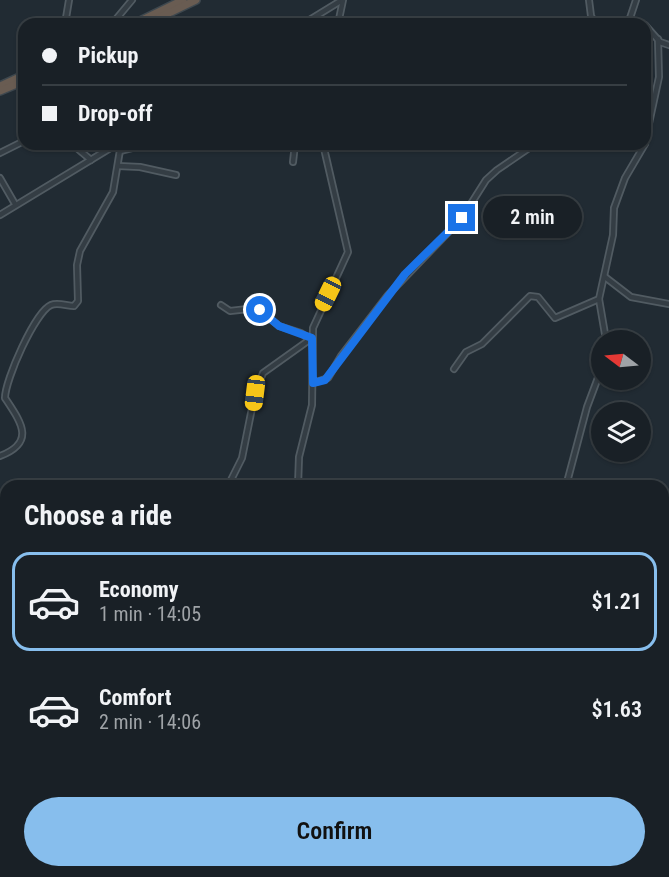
<!DOCTYPE html>
<html lang="en">
<head>
<meta charset="utf-8">
<style>
  :root { --surface:#192026; --page:#262d32; --text:#f1f3f6; --muted:#9fa3a7; --line:#373e43; --accent:#87beed }
  body { margin:0; font-family:"Roboto Condensed",sans-serif; background:var(--page); color:var(--text); height:100vh; display:flex; flex-direction:column; font-size:22px; white-space:nowrap }
  * { box-sizing:border-box; margin:0 }
  p { font-size:20px; color:var(--muted) }
  .icon { flex:none; width:33px; height:33px; fill:none; stroke:currentColor; stroke-width:2; stroke-linecap:round; stroke-linejoin:round }
  .map { position:relative; flex:1; overflow:hidden }
  .side { position:absolute; left:0px; top:480px; width:669px; height:398px; display:flex; flex-direction:column; background:var(--surface); border-radius:18px 18px 0 0; box-shadow:0 2px 4px #0004,0 0 0 2px var(--line) }
  .side>* { flex:none }
  .top-card { position:absolute; left:18px; top:18px; width:633px; height:132px; border-radius:18px; box-shadow:0 2px 4px #0004,0 0 0 2px var(--line); display:grid; align-content:center; height:132px; padding:0 24px; background:var(--surface) }
  .needle { width:39px; rotate:286deg }
  .buttons { position:absolute; left:591px; top:330px; display:grid; gap:12px }
  .buttons a { display:grid; place-items:center; width:60px; height:60px; border-radius:50%; background:var(--surface); box-shadow:0 2px 4px #0004,0 0 0 2px var(--line); font-size:30px }
  .end { position:absolute; width:27px; height:27px; margin:-14px; border:8px solid #1a73e8; background:#fff; box-shadow:0 0 0 3px #fff }
  .from { border-radius:50% }
  .bubble { position:absolute; height:42px; border-radius:21px; background:var(--surface); box-shadow:0 2px 4px #0004,0 0 0 2px var(--line); font-size:20px; font-weight:600; line-height:42px; text-align:center }
  .car { position:absolute; width:18px; height:36px; margin:-18px -9px; border-radius:8px; box-shadow:0 0 4px 2px #0007; background:linear-gradient(#f5c518 24%,#345 0 40%,#f5c518 0 76%,#345 0 86%,#f5c518 0) }
  .top-card b { display:flex; align-items:center; gap:21px; height:57px; font-size:22px }
  .top-card b+b { border-top:2px solid var(--line) }
  .top-card i { width:15px; height:15px; background:var(--text) }
  ul { padding:0; list-style:none }
  li { display:flex; align-items:center; gap:18px; height:99px; margin:0 12px 9px; padding:0 12px; border:3px solid transparent; border-radius:18px }
  li div { flex:1 }
  li b { display:block; font-size:22px }
  li em { font-style:normal; font-weight:600 }
  li.selected { border-color:var(--accent) }
  li>.icon { width:54px; height:54px; stroke-width:1.5 }
  h2 { padding:0 24px; font-size:27px; line-height:72px }
  .cta { display:flex; gap:12px; margin-top:auto; padding:12px 24px }
  .cta a { flex:1; height:69px; border-radius:36px; background:var(--accent); color:#111; font-size:24px; font-weight:600; line-height:69px; text-align:center }
  .map>svg:first-child { display:block }
</style>
</head>
<body>
<div class="map">
<svg width="669" height="877" viewBox="0 0 669 877">
  <rect width="100%" height="100%" fill="#212b33"/>
  <g fill="none" stroke-linecap="round" stroke-linejoin="round">
    <defs>
      <g id="minor">
        <path d="M589,0l2,16 5,8"/>
        <path d="M628,21l13,3"/>
        <path d="M65,24l4,-24"/>
        <path d="M112,24l20,-24"/>
        <path d="M169,24l1,-12"/>
        <path d="M303,24l39,-24"/>
        <path d="M338,24l5,-24"/>
        <path d="M623,24l7,-6 6,-18"/>
        <path d="M645,25l15,17 9,3"/>
        <path d="M645,142l14,-65 -1,-38"/>
        <path d="M72,144l19,16"/>
        <path d="M120,151l28,-7"/>
        <path d="M0,153l24,-12"/>
        <path d="M293,162l2,-18"/>
        <path d="M118,166l22,1 36,8"/>
        <path d="M0,178l15,26"/>
        <path d="M0,215l117,-71"/>
        <path d="M605,277l26,20 38,7"/>
        <path d="M599,299l7,41"/>
        <path d="M221,305l9,6 27,-3 22,18 22,7 7,5"/>
        <path d="M454,369l12,-17 16,-8 48,-48 8,1 17,21 44,-19 14,-64 1,-27 11,-30 20,-34"/>
        <path d="M313,383l15,-5 13,-22 47,-61 74,-77 24,-38 11,-10 38,-26"/>
        <path d="M0,456c37,-14 20,-35 5,-58 0,-18 30,-86 46,-93 7,-3 16,1 23,1l4,-5 -1,-36 3,-14 33,-59 8,-48"/>
        <path d="M228,486l14,-28 13,-65 8,-20 49,-35"/>
        <path d="M298,486l1,-29 13,-52 1,-77 35,-76 -25,-108"/>
        <path d="M566,486l21,-79 15,-40"/>
        <path d="M0,679l6,-2"/>
        <path d="M237,872l5,5"/>
      </g>
      <g id="highway">
        <path d="M134,24l49,-24"/>
        <path d="M146,24l50,-24"/>
        <path d="M0,86l24,-11"/>
        <path d="M0,91l24,-10"/>
      </g>
    </defs>
    <!-- minor casing -->
    <use href="#minor" stroke="#515b62" stroke-width="8"/>
    <!-- highway casing -->
    <use href="#highway" stroke="#3e484f" stroke-width="10"/>
    <!-- minor -->
    <use href="#minor" stroke="#343d44" stroke-width="4.5"/>
    <!-- highway -->
    <use href="#highway" stroke="#695c52" stroke-width="7"/>
  </g>
  <g fill="none" stroke-linecap="round" stroke-linejoin="round">
    <!-- route -->
    <path stroke="#1a73e8" stroke-width="8" d="M260,310l19,16 33,12 1,45 12,-3 80,-106 57,-56"/>
  </g>
</svg>
<div class="buttons">
<a><svg class="needle" viewBox="-14 -14 28 28"><path d="M0-13l5 13h-10z" fill="#e53935"/><path d="M0 13l5-13h-10z" fill="#9fa3a7"/></svg></a>
<a><svg class="icon" aria-label="layers" viewBox="0 0 24 24"><path d="M12 4l9 5-9 5-9-5zM3 14l9 5 9-5"/></svg></a>
</div>
<i class="end from" style="left:260px;top:310px"></i>
<i class="end" style="left:462px;top:218px"></i>
<div class="bubble" style="left:483px;top:196px;width:99px">2 min</div>
<i class="car" style="left:328px;top:294px;rotate:206deg"></i>
<i class="car" style="left:255px;top:393px;rotate:187deg"></i>
<div class="top-card">
<b><i class="from"></i>Pickup</b>
<b><i></i>Drop-off</b>
</div>
<section class="side">
<h2>Choose a ride</h2>
<ul>
<li class="selected"><svg class="icon" aria-label="car" viewBox="0 0 24 24"><path d="M5 17H2v-5l4-1 3-4h7l3 4 3 1v5h-3M9 17h6M6 11h13"/><circle cx="7" cy="17" r="2"/><circle cx="17" cy="17" r="2"/></svg><div><b>Economy</b><p>1 min · 14:05</p></div><em>$1.21</em></li>
<li><svg class="icon" aria-label="car" viewBox="0 0 24 24"><path d="M5 17H2v-5l4-1 3-4h7l3 4 3 1v5h-3M9 17h6M6 11h13"/><circle cx="7" cy="17" r="2"/><circle cx="17" cy="17" r="2"/></svg><div><b>Comfort</b><p>2 min · 14:06</p></div><em>$1.63</em></li>
</ul>
<div class="cta"><a>Confirm</a></div>
</section>
</div>
</body>
</html>
